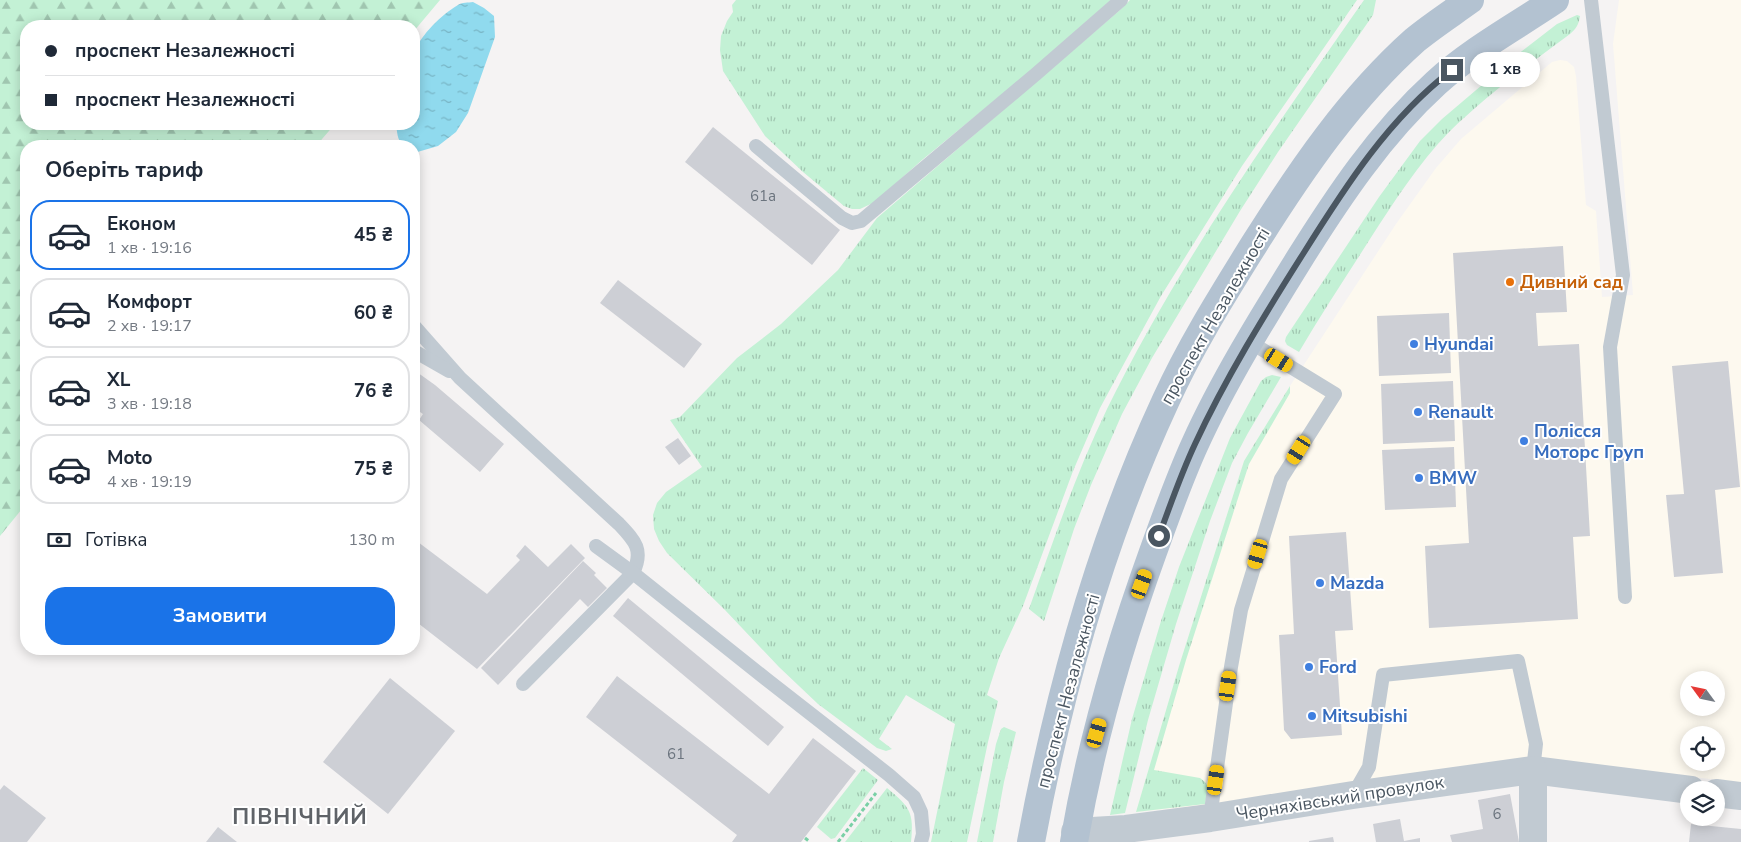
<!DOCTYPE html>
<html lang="uk">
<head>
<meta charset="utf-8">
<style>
  :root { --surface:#fff; --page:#f2f2f3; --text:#1f2937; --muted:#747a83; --line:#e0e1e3; --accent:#1a73e8 }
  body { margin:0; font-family:"Nunito Sans",sans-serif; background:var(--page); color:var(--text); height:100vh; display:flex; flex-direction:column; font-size:19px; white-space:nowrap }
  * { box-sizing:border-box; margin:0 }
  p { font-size:16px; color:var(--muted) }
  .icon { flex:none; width:28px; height:28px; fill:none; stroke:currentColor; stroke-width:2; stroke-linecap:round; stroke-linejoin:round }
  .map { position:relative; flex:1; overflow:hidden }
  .panel { position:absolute; left:20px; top:140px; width:400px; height:515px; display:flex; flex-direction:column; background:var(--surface); border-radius:20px; box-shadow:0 2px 12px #0003 }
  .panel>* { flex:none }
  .banner { position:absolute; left:20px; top:20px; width:400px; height:110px; border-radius:20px; box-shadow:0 2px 12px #0003; display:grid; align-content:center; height:110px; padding:0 25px; background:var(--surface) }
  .needle { width:32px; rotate:303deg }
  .controls { position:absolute; left:1680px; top:671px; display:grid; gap:10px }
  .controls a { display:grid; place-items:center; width:45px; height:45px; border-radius:50%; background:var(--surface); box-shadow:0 2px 12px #0003; font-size:25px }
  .end { position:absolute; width:22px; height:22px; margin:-11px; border:6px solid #4a5661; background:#fff; box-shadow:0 0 0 2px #fff }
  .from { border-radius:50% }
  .bubble { position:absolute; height:35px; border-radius:18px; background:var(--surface); box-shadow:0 2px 12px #0003; font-size:16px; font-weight:700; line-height:35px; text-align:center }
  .car { position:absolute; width:15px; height:30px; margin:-15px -8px; border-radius:6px; box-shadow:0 0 4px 1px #0007; background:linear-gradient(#f5c518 24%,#345 0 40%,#f5c518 0 76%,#345 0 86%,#f5c518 0) }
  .banner b { display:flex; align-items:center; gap:18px; height:48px; font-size:19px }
  .banner b+b { border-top:1px solid var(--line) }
  .banner i { width:12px; height:12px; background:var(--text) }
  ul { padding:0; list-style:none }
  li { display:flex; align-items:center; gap:15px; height:70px; margin:0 10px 8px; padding:0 15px; border:2px solid var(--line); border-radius:20px }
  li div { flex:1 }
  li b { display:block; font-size:19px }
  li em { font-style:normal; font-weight:700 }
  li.current { border-color:var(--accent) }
  li>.icon { width:45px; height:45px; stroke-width:1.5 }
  h2 { padding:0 25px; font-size:22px; line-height:60px }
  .pay { display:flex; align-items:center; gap:12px; height:55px; padding:0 25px; font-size:19px }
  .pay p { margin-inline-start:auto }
  .primary-button { display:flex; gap:10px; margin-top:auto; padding:10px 25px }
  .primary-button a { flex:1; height:58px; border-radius:20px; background:var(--accent); color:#fff; font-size:20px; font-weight:700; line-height:58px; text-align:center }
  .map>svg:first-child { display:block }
</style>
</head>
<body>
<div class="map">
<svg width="1741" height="842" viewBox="0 0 1741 842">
  <defs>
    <pattern id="grass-tufts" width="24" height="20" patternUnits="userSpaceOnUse" patternTransform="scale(1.25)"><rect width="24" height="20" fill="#c3f1d5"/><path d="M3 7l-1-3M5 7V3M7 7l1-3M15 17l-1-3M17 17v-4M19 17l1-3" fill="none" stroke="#a0c6b0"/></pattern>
    <pattern id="forest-firs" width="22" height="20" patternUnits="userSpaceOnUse" patternTransform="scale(1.25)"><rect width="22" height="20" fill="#c3f1d5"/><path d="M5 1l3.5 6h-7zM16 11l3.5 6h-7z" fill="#a0c6b0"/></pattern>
    <pattern id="water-ripples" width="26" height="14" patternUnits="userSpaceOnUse" patternTransform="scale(1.25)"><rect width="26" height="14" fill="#90daee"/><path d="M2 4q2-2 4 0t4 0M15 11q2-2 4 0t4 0" fill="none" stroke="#78b4c4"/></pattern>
  </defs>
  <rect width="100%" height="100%" fill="#f5f3f3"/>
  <!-- commercial -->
  <path fill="#fdf9ef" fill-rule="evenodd" d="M1619,0h122v783l-156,-20 -239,23 -149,20 -61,6 43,-146 65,-205 46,-75 106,-162 40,-56 25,-29 91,-77 8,-2 7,1 7,6 2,9 10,129 10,6 6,86 31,-2 -20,-251zM1689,680h27v28h-27zM1689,735h27v27h-27z"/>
  <!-- grass -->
  <g fill="url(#grass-tufts)">
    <path d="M736,0h375l-83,73 -106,87 -47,42 -15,7h-8l-8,-3 -41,-34 -38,-36 -42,-65 -3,-21 1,-14 6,-15 6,-9 -1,-7z"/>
    <path d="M1130,0h227l-115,166 -81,130 -35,64 -26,48 -27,63 -50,135 -24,52 -12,37 11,6 -10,41 -21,100h-36l24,-118 -49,-29 -27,44 13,10 -6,2 -9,-3 -59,-44 -39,-37 -54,-57 -58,-57 -8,-12 -5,-12 -1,-14 4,-12 9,-11 36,-25 -32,-47 10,-3 57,-59 44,-34 57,-54 39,-52 243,-208z"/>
    <path d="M1364,0h12l-3,15 -95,137 -38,59 -88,147 -30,56 -31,71 -17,44 -30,92 -15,-12c24,-67 47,-136 78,-200 71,-145 165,-277 257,-409z"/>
    <path d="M1577,15l3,1c-1,8 -4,13 -10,18 -41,30 -84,62 -121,98 -31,32 -55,70 -79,107 -24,38 -49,75 -71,113l-12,-7 -2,-4 1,-4 93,-140 41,-56 22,-22 80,-68 35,-27z"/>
    <path d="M1272,375l9,2 -33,56 -16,30 -22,58 -34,103 -28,96 -23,93 -15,2 22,-96 29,-98 18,-54 51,-129 31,-57 5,-4z"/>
    <path d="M1290,386v7l-41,71 -63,196 -32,110 46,8c12,8 7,14 5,26l-69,8 43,-146 65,-205z"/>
    <path d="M1004,727l12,5 -12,50 -11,60h-16l19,-98 5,-15z"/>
    <path d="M863,768l15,12 -43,58 -4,1 -14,-12z"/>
    <path d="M887,788c23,19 27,24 24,54h-66z"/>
  </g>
  <!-- forest -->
  <path fill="url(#forest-firs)" d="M0,0h440l-26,31v-5h-388v98h309l-19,22h-290v358l-26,32z"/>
  <!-- water -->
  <path fill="url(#water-ripples)" d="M473,2l11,6 10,8 1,21 -27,76 -12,19 -18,14 -24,7v-7c-17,0 -16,-8 -18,-22h18v-72c8,-18 27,-37 44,-47 4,-3 10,-2 15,-3z"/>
  <!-- building -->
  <g fill="#cdcfd5">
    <path d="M713,127l127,103 -28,35 -127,-103z"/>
    <path d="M1563,246l4,66 -31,1 2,33 41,-2 11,192 -17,1 5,82 -149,9 -4,-82 44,-3 -16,-290z"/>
    <path d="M618,280l84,64 -18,24 -84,-65z"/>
    <path d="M1449,313l2,60 -72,3 -2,-60z"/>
    <path d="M1728,361l12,126 -25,3 8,83 -49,4 -8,-82 18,-1 -12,-128z"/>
    <path d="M414,370l21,15 69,59 -24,28 -61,-52 4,-6 -9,-6z"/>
    <path d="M1453,381l2,60 -72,3 -2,-60z"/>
    <path d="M678,438l13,18 -12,9 -14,-18z"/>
    <path d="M1454,447l2,60 -71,3 -3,-60z"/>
    <path d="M1346,532l7,98 -18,1 7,104 -51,4 -7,-9 -5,-95 15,-1 -5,-98z"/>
    <path d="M414,539l73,55 33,-34 -4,-4 9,-11 23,22 23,-23 14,14 -108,111 -63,-49z"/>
    <path d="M583,561l13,12 -2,2 13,13 -19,19 -8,-8 -82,86 -17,-17z"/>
    <path d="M628,598l156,129 -16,19 -155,-130z"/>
    <path d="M617,676l152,118 44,-56 43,33 -55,71h-69l5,-7 -151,-118z"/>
    <path d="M390,678l65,53 -67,83 -65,-52z"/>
    <path d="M4,785l42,33 -19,24h-27v-52z"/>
    <path d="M1510,794l9,48h-67l-2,-7 33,-6 -5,-29z"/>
    <path d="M1400,819l4,22 16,-3v4h-44l-3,-18z"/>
    <path d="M1691,824l50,5v13h-52z"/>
    <path d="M218,827l19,15h-31z"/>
    <path d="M1333,837l1,5h-25v-1z"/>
  </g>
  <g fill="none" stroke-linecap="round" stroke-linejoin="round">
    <!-- path -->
    <g stroke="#7ad0a6" stroke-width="3" stroke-dasharray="4 2.5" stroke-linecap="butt">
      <path d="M805,838l5,4"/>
      <path d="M838,842l38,-49"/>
    </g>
    <!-- lane -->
    <g stroke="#c1cad2" stroke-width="14">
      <path d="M1591,0l32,275 -13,72 15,250"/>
      <path d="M756,146l86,72 10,5 9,-2 175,-147 85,-74"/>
      <path d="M414,326l46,52 159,146c16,17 25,26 14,49l-110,111"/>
      <path d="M414,351l35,20"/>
      <path d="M596,546l37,27 133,106 123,96 25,22 7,15 2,22 -2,8"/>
      <path d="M1353,795l16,-28 14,-92 135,-14 18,83 -3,26"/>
      <path d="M1210,818l21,-151 10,-57 40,-131 54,-85 -85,-52"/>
    </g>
    <!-- street -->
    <g stroke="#c1cad2" stroke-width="28">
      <path d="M1716,793l25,3"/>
      <path d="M1075,832l51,-3 84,-11 143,-23 180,-25 158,20"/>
      <path d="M1533,842v-72"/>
    </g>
    <!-- primary -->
    <g stroke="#b3c2d1" stroke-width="28">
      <path d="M1031,842c28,-151 70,-302 135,-442 25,-55 58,-107 89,-157 46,-73 95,-145 160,-203 17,-14 37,-27 55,-40"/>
      <path d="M1074,842c17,-99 45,-196 79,-290 13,-36 26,-73 42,-108 28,-62 67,-125 103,-183 40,-64 82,-127 138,-178 36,-33 79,-56 119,-83"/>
    </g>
  </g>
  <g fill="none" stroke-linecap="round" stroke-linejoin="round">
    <!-- route -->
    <path stroke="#4a5661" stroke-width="6" d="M1159,536c11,-31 22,-62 36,-92 30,-65 70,-130 108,-190 42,-67 86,-136 149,-184"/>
  </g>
  <!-- markers -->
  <circle fill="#e8710a" stroke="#fff" stroke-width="2" cx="1510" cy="282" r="5"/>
  <g fill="#3f7fe0" stroke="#fff" stroke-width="2">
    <circle cx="1414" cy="344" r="5"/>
    <circle cx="1418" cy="412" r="5"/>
    <circle cx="1524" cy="441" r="5"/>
    <circle cx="1419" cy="478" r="5"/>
    <circle cx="1320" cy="583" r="5"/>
    <circle cx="1309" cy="667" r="5"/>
    <circle cx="1312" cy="716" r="5"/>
  </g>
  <g text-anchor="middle" stroke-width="4" stroke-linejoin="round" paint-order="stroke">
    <!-- number labels -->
    <g font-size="15" fill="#6b747e">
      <text x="763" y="201">61а</text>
      <text x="676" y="759">61</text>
      <text x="1497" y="819">6</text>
    </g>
    <!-- food labels -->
    <g font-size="18" font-weight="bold" fill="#c56008" stroke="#fff" text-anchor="start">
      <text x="1520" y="288">Дивний сад</text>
    </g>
    <!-- street labels -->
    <g font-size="18" fill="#4a5661" stroke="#fff">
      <text transform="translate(1215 316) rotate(-60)" y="6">проспект Незалежності</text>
      <text transform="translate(1068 691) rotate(-75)" y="6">проспект Незалежності</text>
      <text transform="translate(1340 798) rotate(-9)" y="6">Черняхівський провулок</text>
    </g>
    <!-- shop labels -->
    <g font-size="18" font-weight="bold" fill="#366cbe" stroke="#fff" text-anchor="start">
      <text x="1424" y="350">Hyundai</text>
      <text x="1428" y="418">Renault</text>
      <text x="1534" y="437">Полісся<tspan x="1534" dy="21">Моторс Груп</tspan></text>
      <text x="1429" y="484">BMW</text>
      <text x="1330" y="589">Mazda</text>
      <text x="1319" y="673">Ford</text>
      <text x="1322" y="722">Mitsubishi</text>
    </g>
    <!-- district labels -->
    <g font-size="22" font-weight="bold" letter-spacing="1" fill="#5f6368" stroke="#fff">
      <text x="300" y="824">ПІВНІЧНИЙ</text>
    </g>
  </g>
</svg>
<div class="controls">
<a><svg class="needle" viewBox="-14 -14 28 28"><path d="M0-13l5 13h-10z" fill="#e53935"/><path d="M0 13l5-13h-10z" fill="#747a83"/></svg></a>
<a><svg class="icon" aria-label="locate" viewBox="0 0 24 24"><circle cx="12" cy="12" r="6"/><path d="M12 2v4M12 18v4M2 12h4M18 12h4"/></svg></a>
<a><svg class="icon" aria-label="layers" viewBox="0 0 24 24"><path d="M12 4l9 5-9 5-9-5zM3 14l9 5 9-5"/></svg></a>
</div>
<i class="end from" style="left:1159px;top:536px"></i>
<i class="end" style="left:1452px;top:70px"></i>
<div class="bubble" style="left:1470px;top:52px;width:70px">1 хв</div>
<i class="car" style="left:1279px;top:360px;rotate:121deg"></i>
<i class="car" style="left:1299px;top:450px;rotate:212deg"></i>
<i class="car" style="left:1258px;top:554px;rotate:197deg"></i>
<i class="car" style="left:1142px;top:584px;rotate:20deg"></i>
<i class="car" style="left:1228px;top:686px;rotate:8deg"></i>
<i class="car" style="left:1097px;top:733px;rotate:16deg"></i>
<i class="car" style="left:1216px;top:780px;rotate:8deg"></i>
<div class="banner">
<b><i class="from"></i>проспект Незалежності</b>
<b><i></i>проспект Незалежності</b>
</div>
<section class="panel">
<h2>Оберіть тариф</h2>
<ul>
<li class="current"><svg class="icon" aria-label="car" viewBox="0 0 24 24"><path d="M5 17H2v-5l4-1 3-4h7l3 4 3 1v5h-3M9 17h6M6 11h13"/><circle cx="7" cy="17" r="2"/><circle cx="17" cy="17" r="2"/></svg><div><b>Економ</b><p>1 хв · 19:16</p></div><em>45 ₴</em></li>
<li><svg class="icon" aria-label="car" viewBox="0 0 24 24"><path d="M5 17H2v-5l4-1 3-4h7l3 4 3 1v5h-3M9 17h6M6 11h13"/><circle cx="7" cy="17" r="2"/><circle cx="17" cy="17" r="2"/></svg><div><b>Комфорт</b><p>2 хв · 19:17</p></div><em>60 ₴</em></li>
<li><svg class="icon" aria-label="car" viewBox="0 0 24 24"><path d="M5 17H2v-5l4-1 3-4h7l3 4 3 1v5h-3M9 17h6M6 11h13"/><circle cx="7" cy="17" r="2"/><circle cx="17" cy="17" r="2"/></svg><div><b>XL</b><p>3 хв · 19:18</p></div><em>76 ₴</em></li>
<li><svg class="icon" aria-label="car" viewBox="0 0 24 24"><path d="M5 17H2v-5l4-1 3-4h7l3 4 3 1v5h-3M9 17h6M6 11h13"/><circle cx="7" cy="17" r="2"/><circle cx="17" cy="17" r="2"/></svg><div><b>Moto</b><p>4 хв · 19:19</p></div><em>75 ₴</em></li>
</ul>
<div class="pay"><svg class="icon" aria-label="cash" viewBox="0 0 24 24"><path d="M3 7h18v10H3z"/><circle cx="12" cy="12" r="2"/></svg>Готівка<p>130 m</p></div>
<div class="primary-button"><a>Замовити</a></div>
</section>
</div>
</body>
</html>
